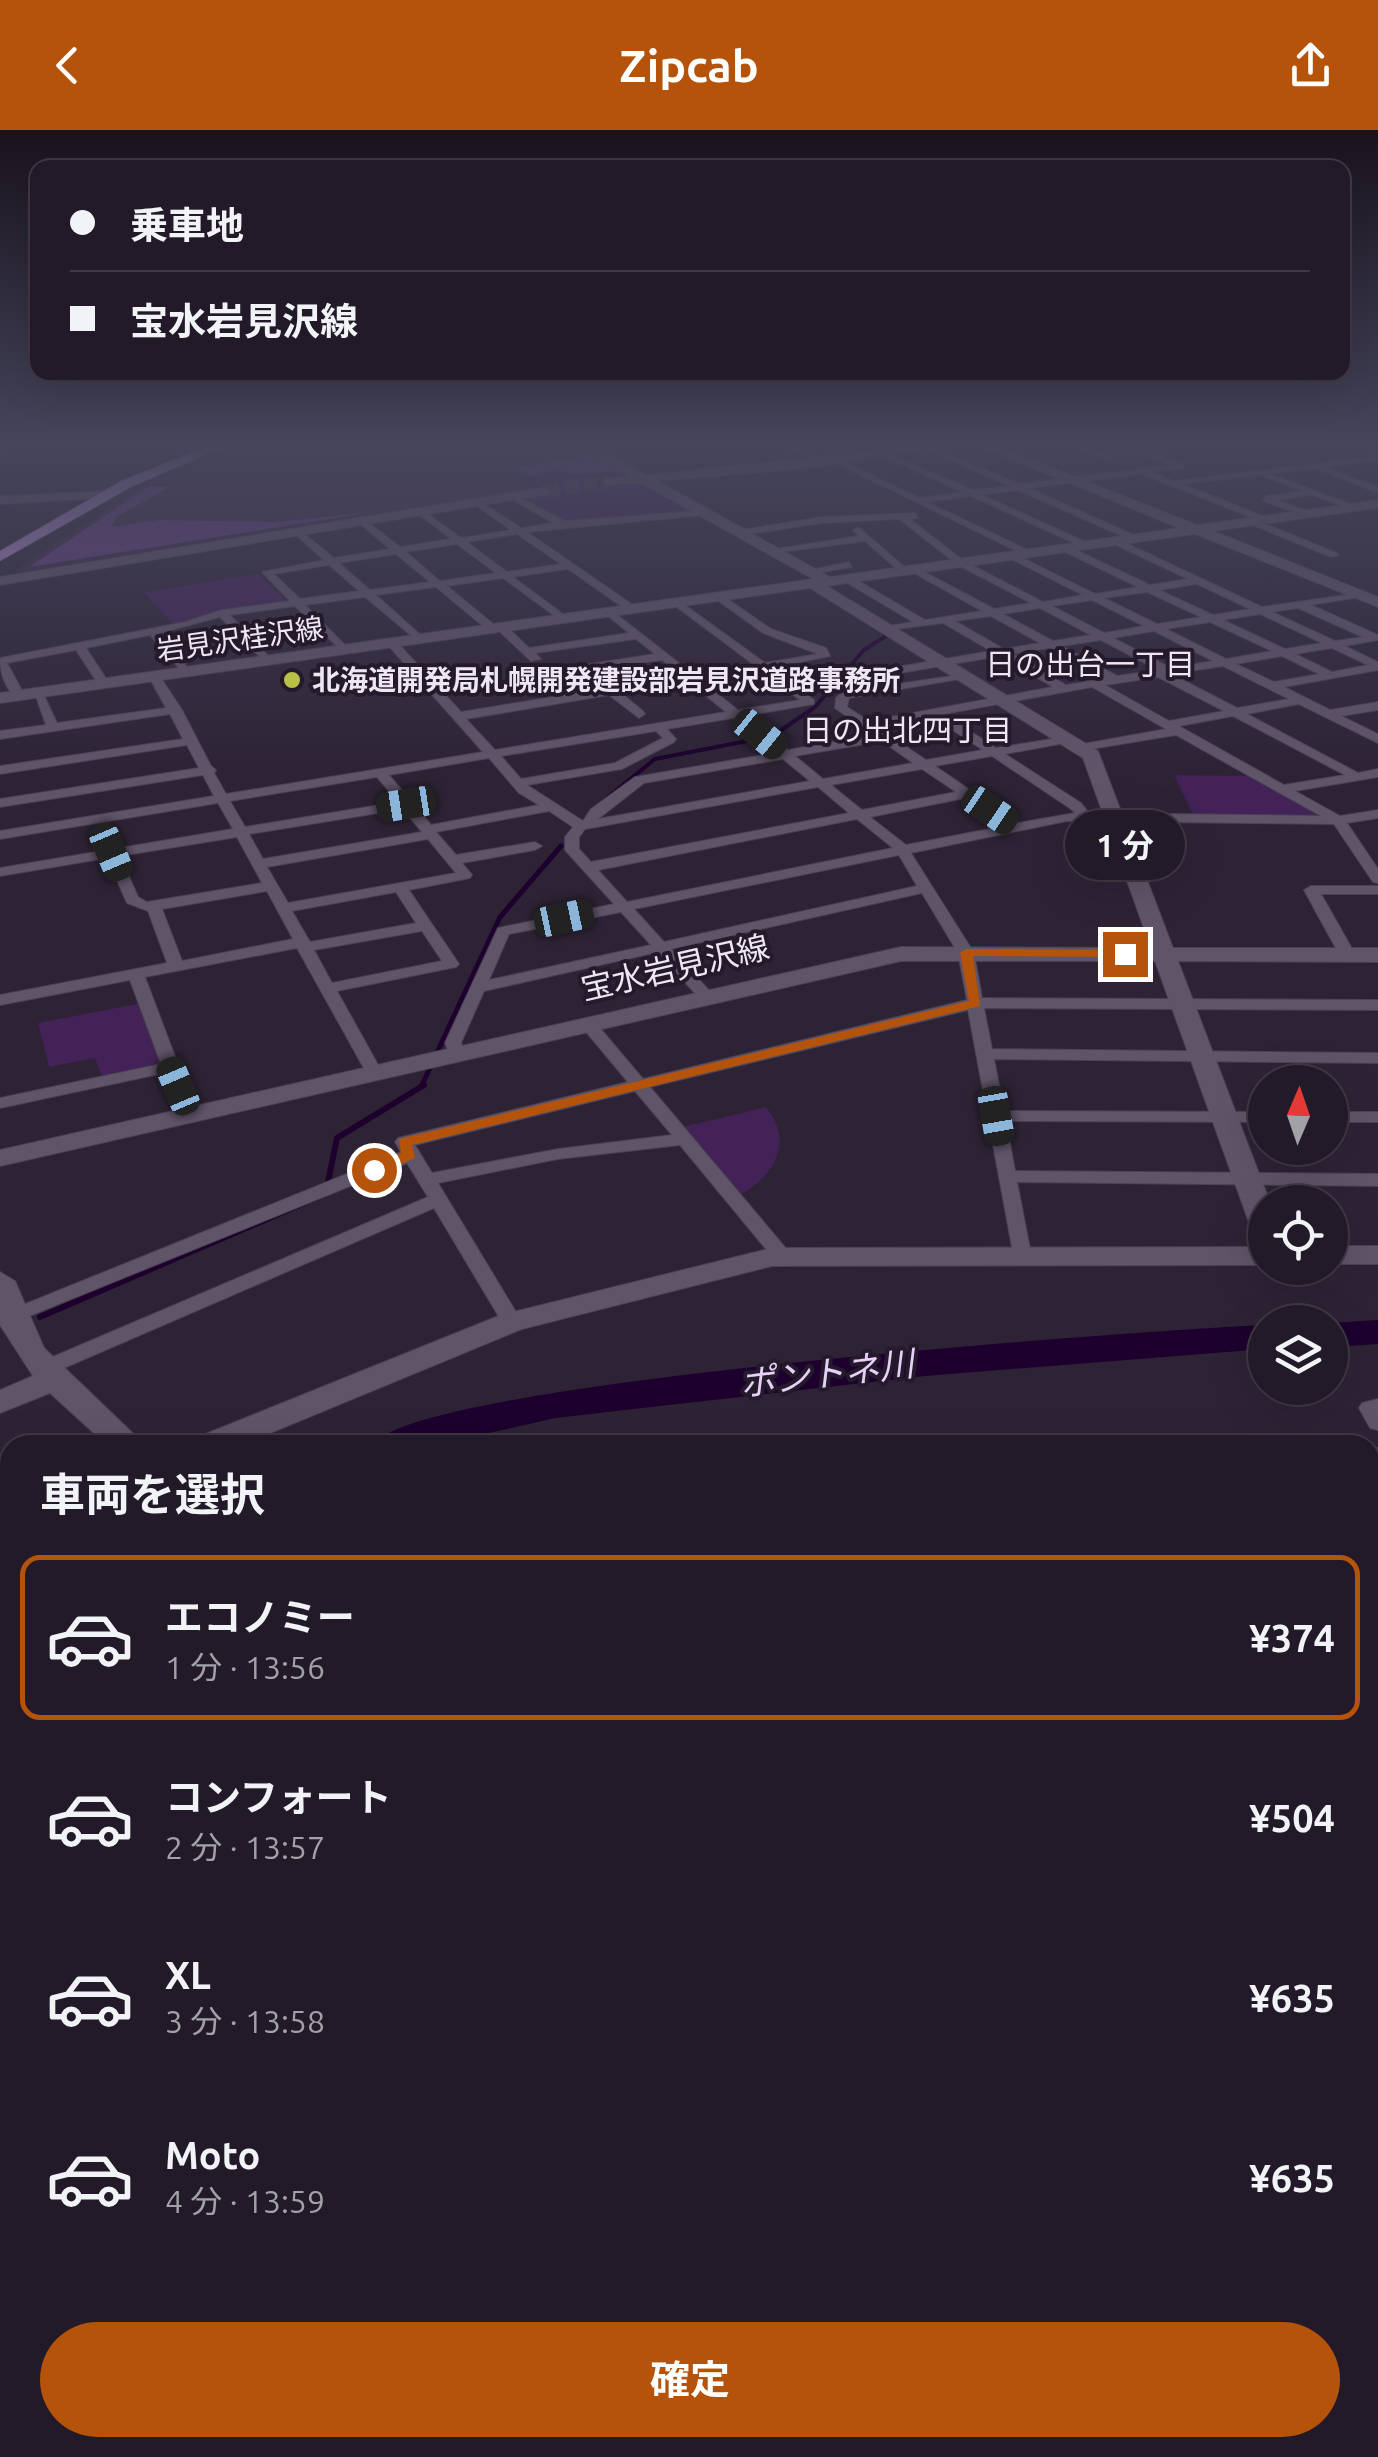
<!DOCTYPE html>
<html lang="ja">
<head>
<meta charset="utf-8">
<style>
  :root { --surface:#221a28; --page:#2a2330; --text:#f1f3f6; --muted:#a2a1a8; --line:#3f3845; --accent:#b45309 }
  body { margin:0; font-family:Ubuntu,"Noto Sans JP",sans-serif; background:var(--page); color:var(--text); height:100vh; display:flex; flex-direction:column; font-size:38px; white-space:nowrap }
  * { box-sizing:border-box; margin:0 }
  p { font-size:32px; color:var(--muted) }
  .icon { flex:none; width:55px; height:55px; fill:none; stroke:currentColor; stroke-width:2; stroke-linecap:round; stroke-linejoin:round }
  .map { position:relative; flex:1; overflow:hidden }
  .panel { position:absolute; left:0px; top:1305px; width:1380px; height:1022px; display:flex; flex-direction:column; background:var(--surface); border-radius:30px 30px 0 0; box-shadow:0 10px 40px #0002,0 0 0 2px var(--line) }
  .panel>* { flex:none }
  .hud { position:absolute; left:30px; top:30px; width:1320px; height:220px; border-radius:20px; box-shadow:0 10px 40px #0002,0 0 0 2px var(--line); display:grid; align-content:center; height:220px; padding:0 40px; background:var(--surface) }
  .needle { width:65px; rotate:2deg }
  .buttons { position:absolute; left:1248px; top:935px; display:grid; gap:20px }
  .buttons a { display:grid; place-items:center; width:100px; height:100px; border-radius:50%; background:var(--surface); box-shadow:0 10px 40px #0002,0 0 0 2px var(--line); font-size:50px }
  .end { position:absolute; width:45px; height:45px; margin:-22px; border:12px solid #b45309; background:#fff; box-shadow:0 0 0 5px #fff }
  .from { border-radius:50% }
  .bubble { position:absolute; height:70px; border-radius:35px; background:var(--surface); box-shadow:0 10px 40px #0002,0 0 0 2px var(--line); font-size:32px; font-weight:700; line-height:70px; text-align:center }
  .car { position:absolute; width:30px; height:60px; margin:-30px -15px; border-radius:12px; box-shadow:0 0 8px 2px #0007; background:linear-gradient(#222 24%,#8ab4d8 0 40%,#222 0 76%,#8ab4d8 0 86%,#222 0) }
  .hud b { display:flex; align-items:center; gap:35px; height:95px; font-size:38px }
  .hud b+b { border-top:2px solid var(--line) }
  .hud i { width:25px; height:25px; background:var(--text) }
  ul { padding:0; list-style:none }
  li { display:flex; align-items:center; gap:30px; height:165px; margin:0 20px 15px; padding:0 20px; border:5px solid transparent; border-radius:20px }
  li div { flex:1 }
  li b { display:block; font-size:38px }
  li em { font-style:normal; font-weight:700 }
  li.current { border-color:var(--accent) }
  li>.icon { width:90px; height:90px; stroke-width:1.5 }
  h2 { padding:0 40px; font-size:45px; line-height:120px }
  .button { display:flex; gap:20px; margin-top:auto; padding:20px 40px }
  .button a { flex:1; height:115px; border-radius:60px; background:var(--accent); color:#fff; font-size:40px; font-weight:700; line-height:115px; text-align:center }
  header { display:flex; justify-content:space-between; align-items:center; height:130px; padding:0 40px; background:var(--accent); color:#fff; font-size:45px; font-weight:700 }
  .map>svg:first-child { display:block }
</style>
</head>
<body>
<header><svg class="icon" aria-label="back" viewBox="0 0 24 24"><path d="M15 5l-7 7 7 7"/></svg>Zipcab<svg class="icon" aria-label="share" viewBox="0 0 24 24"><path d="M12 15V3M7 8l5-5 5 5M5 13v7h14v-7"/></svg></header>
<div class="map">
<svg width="1378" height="2327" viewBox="0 0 1378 2327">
  <rect width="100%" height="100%" fill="#2d2335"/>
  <!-- built -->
  <path fill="#392b43" d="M246,314h329l17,9 -84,13 25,23 -506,83 -13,-1 126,-83z"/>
  <!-- green -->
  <g fill="#422257">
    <path d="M593,324l103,56 -132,10 -38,-22 22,-6 -39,-25z"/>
    <path d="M258,444l29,27 -64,9 -49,15 -31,-33z"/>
    <path d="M1174,645l80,1 77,42 -137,-2z"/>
    <path d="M142,873l23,63 -63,12 -7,-20 -46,9 -11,-44z"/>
    <path d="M766,977c29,34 8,71 -28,89l-55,-69z"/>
    <path d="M1229,2318h108l2,9h-108z"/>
  </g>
  <!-- forest -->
  <g fill="#663c82">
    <path d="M586,325h13l22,16 -46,3 -20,-5 -24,7 -14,-8z"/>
    <path d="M150,356l19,1 -54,31 -3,9 47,-7 117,2 97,-10 -344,55z"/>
    <path d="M0,1721h10v597h848l4,9h-862z"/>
  </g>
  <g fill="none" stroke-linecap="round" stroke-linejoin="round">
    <!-- stream-far2 -->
    <g stroke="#1d002e" stroke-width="4">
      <path d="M774,605l41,-28 49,-57 22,-14"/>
      <path d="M601,673l54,-44 102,-20"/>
    </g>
    <!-- stream-far1 -->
    <path stroke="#1d002e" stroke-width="5" d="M421,957l79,-170 61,-71"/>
    <!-- stream -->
    <g stroke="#1d002e" stroke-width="6">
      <path d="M328,1052l9,-44 87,-53"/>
      <path d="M40,1187l285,-123"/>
    </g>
    <!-- river -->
    <g fill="#1d002e" fill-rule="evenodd">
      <path d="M1378,1190v24l-48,3v-24z"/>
      <path d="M1265,1195v24l-340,27 -370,42 -119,27h-63c39,-64 779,-115 892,-120z"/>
      <path d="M10,1464v35l-10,3v-35z"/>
    </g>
    <!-- secondary-tunnel -->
    <path stroke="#4a4052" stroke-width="14" stroke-dasharray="14 6" stroke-linecap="butt" d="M545,361l64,-9"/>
    <defs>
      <g id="street">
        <path d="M20,314l-1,2 -19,3v-4z"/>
        <path d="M181,314h11l14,8 -7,2z"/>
        <path d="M783,314h11l33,18 -7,2z"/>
        <path d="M924,314l96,40 151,-19 -33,-12 -30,2 6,4 -4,2 -42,-17h12l18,8 41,-4 45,16v4l-32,4 21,9 205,-25v4l-56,7 56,20v6l-63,-25 -45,6 89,33 -7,2 -40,-14 -35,5 34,12 -3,5 -45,-16 3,-5 37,-5 -43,-16 -77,9 85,34 -3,5 -123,-49 -113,14 107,48 -3,5 -115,-51 -36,5 106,48 -3,5 -114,-52 -44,6 105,50 -3,5 -197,-96 7,-2 80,39 43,-6 -81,-37v-4l92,39 36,-4 -85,-38z"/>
        <path d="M513,363l51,28 145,-11 -3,5 -179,17 109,75v4h-8l-60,-42 -55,8 54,40v4l-4,1 -60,-44 -56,8 50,41 9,-1 23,22 100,-15 -22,-18v-4l4,-1 82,64 60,-10 -79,-59 4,-5 87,63 53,-9 -55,-21 -50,-36 9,-2 49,34 55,19 4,8 -58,12 42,32v4l-69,12 43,34 85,-15 -38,-27 1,-10 26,-25 129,-22 -48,-28 -61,8v-4l31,-5 -69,-41v-4h8l73,43 57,-9 -70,-39 3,-5 79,42 37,-6 -73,-38 -59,-46 -77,4 -79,12 -3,-5 82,-13 93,-4 3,5 -8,1 54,42 79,41 40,-7 -74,-37v-4h6l80,40 43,-7 -77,-37v-4h6l83,39 38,-6 -76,-36 3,-5 147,69 98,-14v4l-49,8 67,30v5l-33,6 33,16v8l-94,17 46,23 48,-8v8l-37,6 37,18v9l-79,-39 -52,10 111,59 20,-4v8l-83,14 45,25 38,-6v8l-31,5 31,46v14l-5,-1 -39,-58 -267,-3 -156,32 63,100 8,45 396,2v10l-394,-2 8,41 386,4v10l-384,-4 10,52 261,1v10l-259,-1 9,50 363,3v12l-361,-4 14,72 -10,6 -7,-2 -46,-248 -318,77 139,165 3,4 -3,4h-14l-95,-115 -122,14 -120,24 84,139 -3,5h-14l-71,-119 -384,166h-14l-4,-5 4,-5 392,-167 -21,-34 -390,158h-14l-3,-4 3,-4 398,-161 -6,-10 3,-4 230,-56 -46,-55v-6h12l49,58 324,-79 -9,-47 -36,-60 -251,56 44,48 -8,5 -6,-2 -43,-48 -174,39 -23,52 4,11 -8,5 -6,-1 -6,-15 53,-115 116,-24 -49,-54v-13l8,-10 -24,-16 -113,21 20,23 79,-13 7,4 -7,4 -73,13 10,12 -2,3 -61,12 50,74 -3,3 -119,24 45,81 -2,4 -6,1 -8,-5 -69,-124 -152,29 52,138 -3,4 -6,1 -9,-5 -15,-42 -164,35v-10l161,-34 -31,-84 -130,25v-10l167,-32 -19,-52 -21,-8 -20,-45 -107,18v-8l233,-39 -15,-26 -218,36v-8l214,-35 -11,-21 -203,32v-8l199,-31 -12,-23 -187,29v-8l183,-27 -13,-25 -170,25v-8l46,-6 -12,-34h8l15,32 109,-15 -17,-31 10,-2 23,35 29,56 5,4 -2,3 12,21 257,-42 -95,-107v-4h8l65,71 221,-36 -20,-16 -115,15v-4l4,-1 104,-16 -19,-15 -101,14 6,6 -10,2 -33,-31 -9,1 -53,-44 -60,8 47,42v4l-4,1 -54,-45 -60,8 43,43 1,2 -5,3 -49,-47 -65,9 41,44v4l-4,1 -47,-47 -60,16 31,39 -6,3 -35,-40 -64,13 23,35 -6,3 -4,-1 -23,-35 -69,13 18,33 -6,3c-13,-7 -19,-26 -19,-41l185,-36 37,-12 68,-9 -28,-29 62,-12 -30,-27 3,-5 37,30 56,-9 -32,-27 3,-5 39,30 51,-8 -34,-26 3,-5 41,30 50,-8 -37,-26 3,-5 44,29 32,-5 -43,-25zM517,404l44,30 -54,8 -40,-30zM457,414l39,29 -56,8 -34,-29zM396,424l34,28 -60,8 -31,-27zM329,435l30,26 -59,8 -26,-25zM1196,454h1l53,25 -37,6 -54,-25zM1147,462l54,25 -44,7 -53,-26zM1092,470l52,26 -40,7 -52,-27zM1040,478l51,27 -38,6 -50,-27zM1298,478l65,29 -28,4 -63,-29zM1260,484l62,29 -37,6 -62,-29zM991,486l49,27 -36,6 -49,-28zM1210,492l62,29 -46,8 -60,-30zM1154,501l59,30 -42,7 -58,-30zM1101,510l57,30 -41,6 -55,-30zM1049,518l55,31 -38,6 -53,-31zM1332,518l36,17 -36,7 -37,-18zM1000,526l53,31 -184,34 -22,-14 2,-9 122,-21 -6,-3 -108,16 13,-12zM1282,526l37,18 -45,8 -38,-18zM1223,536l66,33 -52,9 -66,-34zM760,540l40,30 -62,10 -38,-30zM1158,547l66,34 -55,10 -64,-36zM689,552l37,30 -231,38 -29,-31 143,-24 30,23 6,-4 -2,-3 -22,-18zM1092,557l74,42 -83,15 -4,1v6l97,-16 145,81 -232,-3 -8,-10 -76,-49 65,-12v-6l-74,12 -52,-34zM932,586l1,1 50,33 -57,10 -49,-33zM1233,586l112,59 -61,10 -105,-59zM733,588l42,35 -140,24 -44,32 -8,12 -56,-36 95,-16 52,-27 2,-3 -9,-10zM656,601l7,7 -48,25 -94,16 -20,-23zM882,611l31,22 -90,16 -28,-23zM992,626l79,53 4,4 -57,10 -83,-57zM489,628l30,35 20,12 -108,20 -42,-50zM783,629l27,22 -212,38 46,-36zM922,639l34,23 -94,18 -31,-25zM377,647l21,25 -153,25 -15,-26zM818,657l31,26 -258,49 -12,-13v-12l6,-8zM965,668l40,28 -99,19 -36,-28zM403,679l19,23 -159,27 -14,-25zM857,689l36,29 -266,54 -29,-32zM237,707l25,46 -115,19 -9,-5 -18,-41zM428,709l28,34 -168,30 -21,-36zM899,725l18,31 -253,56 -30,-33zM267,761l26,48 -111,22 -20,-52zM396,762l20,31 -106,19 -18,-31zM621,782l30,33 -162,35 20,-46zM422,801l20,30 -110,22 -18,-33zM635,961l37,44 -114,14 -126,24 -17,-28z"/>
        <path d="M1253,389l84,34 2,2 -8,2 -81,-33z"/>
        <path d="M858,397l49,42v4h-6l-36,-32 -91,12 -5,-3 90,-14 -6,-6z"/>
        <path d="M849,432l3,5 -42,7 -5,-3z"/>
        <path d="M1311,756h67v8h-57l34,60 -3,3h-10l-3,-3 -35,-64z"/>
        <rect x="1330" y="982" width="48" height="10"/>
        <path d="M1378,1269v31l-8,-2 -11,-20 3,-5z"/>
        <rect x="1370" y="1318" width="8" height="16"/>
        <rect x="1370" y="1600" width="8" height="22"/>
        <rect x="0" y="1642" width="10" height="22"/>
        <path d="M1370,1668l8,2v43l-8,-3z"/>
        <path d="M1378,2007v32l-8,1v-32z"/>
        <path d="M1370,2315l4,12h-36l-3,-9z"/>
        <path d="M1075,2318h36l2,9h-36z"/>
      </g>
      <g id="secondary">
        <path d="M575,314h15l56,31 297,-31 -126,23 -159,14 172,96 349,-49 -204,-84h17l205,81 181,-25v8l-165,23 165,66v10l-183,-73 -368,52 271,165 75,197h205v14l-200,-1 92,241h-5v35l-14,-9 -96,-267h-254l-901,205v-16l901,-203 250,1 -68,-190 -273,-170 -810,115v-10l813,-114 -172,-96 -37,2v-6l26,-3z"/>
        <path d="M1363,314h15v7z"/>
        <path d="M545,357l5,7 -550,91v-8z"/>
        <path d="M112,361l-5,7 -107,6v-8z"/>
        <rect x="1330" y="1116" width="48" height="18"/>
        <path d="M1265,1117v18l-493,1 -250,63 -281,116h-48l5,-8 303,-122 271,-67z"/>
        <path d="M0,1142l15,9 29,67 101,97h-38l-57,-52 -50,20v-23l33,-14 -33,-51z"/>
        <path d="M1370,1724l8,2v36l-8,-2z"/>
      </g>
      <path id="highway" d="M213,314h17l-99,43 -131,74v-10l121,-70z"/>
    </defs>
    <!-- street casing -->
    <use href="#street" stroke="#4a4150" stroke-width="2"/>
    <!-- secondary casing -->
    <use href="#secondary" stroke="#4a4150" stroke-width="2"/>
    <!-- highway casing -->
    <use href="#highway" stroke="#4a4150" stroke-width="2"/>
    <!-- street -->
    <use href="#street" fill="#605469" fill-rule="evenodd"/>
    <!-- secondary -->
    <use href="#secondary" fill="#605469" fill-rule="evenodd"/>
    <!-- highway -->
    <use href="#highway" fill="#b890d5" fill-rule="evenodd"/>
  </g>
  <!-- sky -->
  <linearGradient id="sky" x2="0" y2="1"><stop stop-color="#19131d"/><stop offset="0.49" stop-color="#46455c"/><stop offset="1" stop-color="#46455c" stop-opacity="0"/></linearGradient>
  <rect width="1378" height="640" fill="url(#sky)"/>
  <!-- route -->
  <path fill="#b45309" d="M966,819l159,1 6,4 -6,3 -152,-1 7,50 -568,139 3,13 -41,17 -8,-5 35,-17 -2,-14 570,-138 -9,-48z"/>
  <!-- markers -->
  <circle fill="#b9c046" stroke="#241a2b" stroke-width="4" cx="292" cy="550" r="10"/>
  <g text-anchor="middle" stroke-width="8" stroke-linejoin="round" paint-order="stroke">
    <!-- far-street labels -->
    <g font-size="28" fill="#ede7f3" stroke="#241a2b">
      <text transform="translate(240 509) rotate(-8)" y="10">岩見沢桂沢線</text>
    </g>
    <!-- far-poi labels -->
    <g font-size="28" font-weight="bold" fill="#ede7f3" stroke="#241a2b" text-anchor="start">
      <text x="312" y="560">北海道開発局札幌開発建設部岩見沢道路事務所</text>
    </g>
    <!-- far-neighbourhood labels -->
    <g font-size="30" fill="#ede7f3" stroke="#241a2b">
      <text x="1090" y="545">日の出台一丁目</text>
      <text x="907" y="611">日の出北四丁目</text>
    </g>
    <!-- street labels -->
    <g font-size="32" fill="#ede7f3" stroke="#241a2b">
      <text transform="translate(675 838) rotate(-13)" y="11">宝水岩見沢線</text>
    </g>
    <!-- water labels -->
    <g font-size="35" font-style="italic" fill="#e7d1f9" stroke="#241a2b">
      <text transform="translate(827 1244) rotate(-7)" y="12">ポントネ川</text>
    </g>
  </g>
</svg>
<div class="buttons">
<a><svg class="needle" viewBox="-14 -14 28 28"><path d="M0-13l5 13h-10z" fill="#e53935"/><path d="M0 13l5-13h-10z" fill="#a2a1a8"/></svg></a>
<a><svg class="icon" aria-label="locate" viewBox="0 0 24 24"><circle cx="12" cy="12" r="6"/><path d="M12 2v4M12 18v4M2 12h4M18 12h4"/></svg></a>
<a><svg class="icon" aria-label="layers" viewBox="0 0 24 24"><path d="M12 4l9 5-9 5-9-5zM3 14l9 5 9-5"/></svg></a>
</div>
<i class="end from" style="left:374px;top:1040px"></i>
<i class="end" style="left:1125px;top:824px"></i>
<div class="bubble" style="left:1065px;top:680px;width:120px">1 分</div>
<i class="car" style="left:760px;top:604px;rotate:129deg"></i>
<i class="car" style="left:406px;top:674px;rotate:261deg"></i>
<i class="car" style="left:990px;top:680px;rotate:124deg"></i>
<i class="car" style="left:111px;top:722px;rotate:157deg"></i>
<i class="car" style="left:564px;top:788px;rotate:78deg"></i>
<i class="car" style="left:178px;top:956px;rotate:337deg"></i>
<i class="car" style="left:996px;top:986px;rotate:170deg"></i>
<div class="hud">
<b><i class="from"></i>乗車地</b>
<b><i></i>宝水岩見沢線</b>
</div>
<section class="panel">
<h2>車両を選択</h2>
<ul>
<li class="current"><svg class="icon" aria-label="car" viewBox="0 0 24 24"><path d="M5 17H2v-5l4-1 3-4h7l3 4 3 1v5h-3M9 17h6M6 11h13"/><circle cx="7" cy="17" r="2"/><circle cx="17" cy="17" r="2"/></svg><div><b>エコノミー</b><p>1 分 · 13:56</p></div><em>¥374</em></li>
<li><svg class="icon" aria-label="car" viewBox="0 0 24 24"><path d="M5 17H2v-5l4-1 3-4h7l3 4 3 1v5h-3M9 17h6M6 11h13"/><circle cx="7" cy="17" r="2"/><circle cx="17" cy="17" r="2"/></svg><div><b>コンフォート</b><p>2 分 · 13:57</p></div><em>¥504</em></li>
<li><svg class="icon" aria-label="car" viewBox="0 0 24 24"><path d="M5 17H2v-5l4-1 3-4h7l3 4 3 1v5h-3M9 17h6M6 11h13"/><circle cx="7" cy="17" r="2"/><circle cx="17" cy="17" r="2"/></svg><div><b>XL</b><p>3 分 · 13:58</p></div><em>¥635</em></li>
<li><svg class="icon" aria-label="car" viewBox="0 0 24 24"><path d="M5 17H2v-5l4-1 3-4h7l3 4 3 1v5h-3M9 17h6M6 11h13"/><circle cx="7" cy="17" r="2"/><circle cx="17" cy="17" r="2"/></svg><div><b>Moto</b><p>4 分 · 13:59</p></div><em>¥635</em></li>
</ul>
<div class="button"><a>確定</a></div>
</section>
</div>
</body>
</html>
